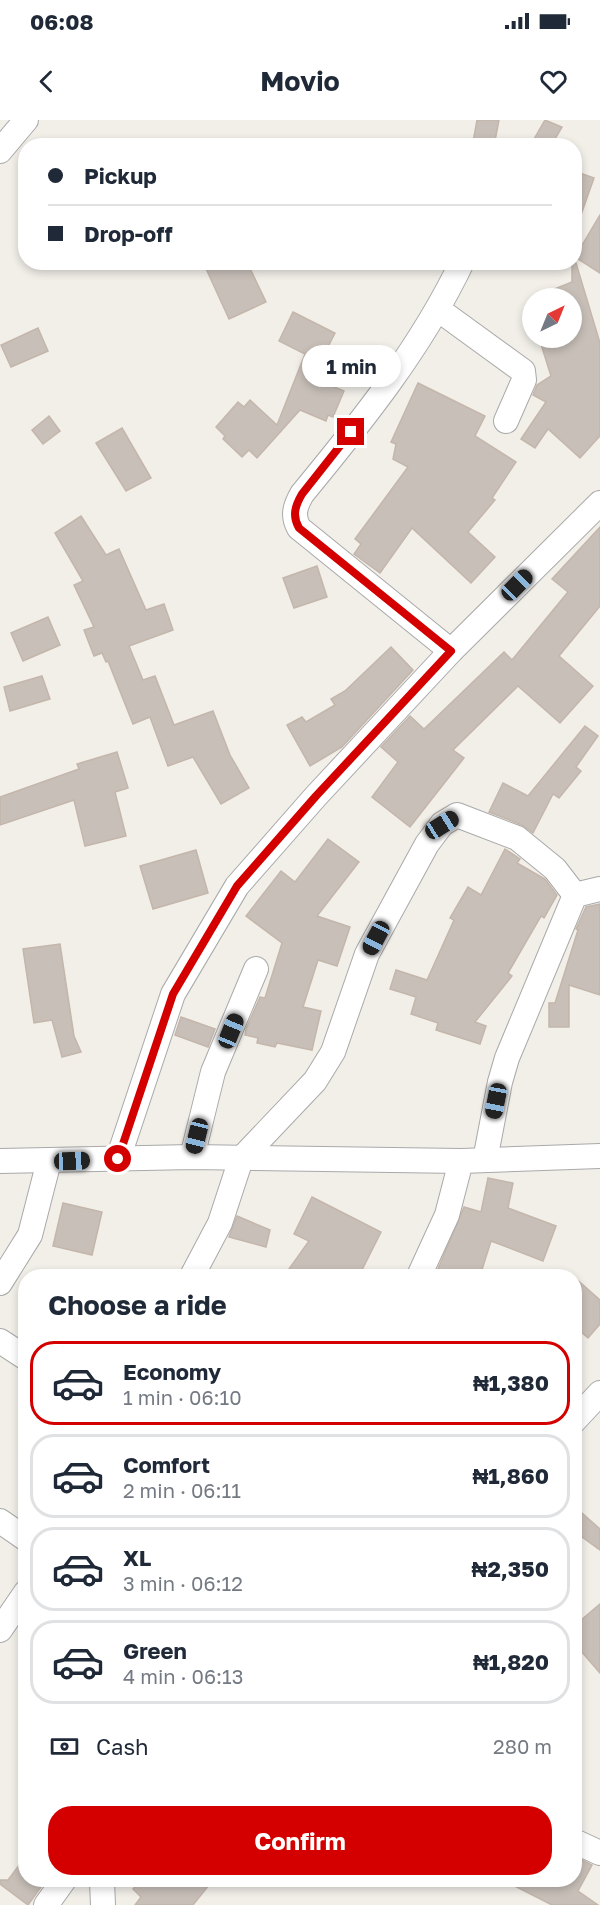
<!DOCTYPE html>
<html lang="en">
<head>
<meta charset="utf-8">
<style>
  :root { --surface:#fff; --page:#f6f6f7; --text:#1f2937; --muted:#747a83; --line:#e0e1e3; --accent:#d40000 }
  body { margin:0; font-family:"Golos Text",sans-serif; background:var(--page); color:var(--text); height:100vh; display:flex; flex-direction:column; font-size:22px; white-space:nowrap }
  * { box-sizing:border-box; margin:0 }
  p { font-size:20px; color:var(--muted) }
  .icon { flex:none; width:33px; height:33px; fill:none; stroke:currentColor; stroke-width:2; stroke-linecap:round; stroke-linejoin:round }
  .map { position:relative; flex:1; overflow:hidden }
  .details { position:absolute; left:18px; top:1149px; width:564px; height:618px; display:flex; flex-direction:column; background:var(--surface); border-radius:24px; box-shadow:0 3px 9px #0003 }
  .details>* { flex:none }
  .hud { position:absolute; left:18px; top:18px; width:564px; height:132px; border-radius:24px; box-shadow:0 3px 9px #0003; display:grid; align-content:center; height:132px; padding:0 30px; background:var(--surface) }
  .needle { width:39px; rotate:43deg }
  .controls { position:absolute; left:522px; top:168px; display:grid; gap:12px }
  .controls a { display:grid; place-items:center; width:60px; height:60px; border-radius:50%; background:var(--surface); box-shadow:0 3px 9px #0003; font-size:30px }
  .end { position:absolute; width:27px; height:27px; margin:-14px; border:8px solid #d40000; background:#fff; box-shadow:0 0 0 3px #fff }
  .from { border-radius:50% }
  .bubble { position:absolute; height:42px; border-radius:21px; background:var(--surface); box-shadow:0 3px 9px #0003; font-size:20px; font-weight:700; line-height:42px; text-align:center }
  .car { position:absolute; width:18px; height:36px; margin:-18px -9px; border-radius:8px; box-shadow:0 0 4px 2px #0007; background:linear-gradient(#222 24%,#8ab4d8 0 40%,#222 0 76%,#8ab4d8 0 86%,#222 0) }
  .hud b { display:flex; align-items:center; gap:21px; height:57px; font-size:22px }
  .hud b+b { border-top:2px solid var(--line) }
  .hud i { width:15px; height:15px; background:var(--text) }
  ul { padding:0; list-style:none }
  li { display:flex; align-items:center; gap:18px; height:84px; margin:0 12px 9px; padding:0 18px; border:3px solid var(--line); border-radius:24px }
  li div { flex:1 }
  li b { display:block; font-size:22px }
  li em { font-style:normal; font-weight:700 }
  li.on { border-color:var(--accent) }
  li>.icon { width:54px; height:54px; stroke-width:1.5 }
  h2 { padding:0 30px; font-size:27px; line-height:72px }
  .pay { display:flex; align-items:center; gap:15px; height:66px; padding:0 30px; font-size:22px }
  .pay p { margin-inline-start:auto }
  .action { display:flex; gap:12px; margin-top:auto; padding:12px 30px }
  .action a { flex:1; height:69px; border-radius:24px; background:var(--accent); color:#fff; font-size:24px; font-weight:700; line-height:69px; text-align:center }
  .status { display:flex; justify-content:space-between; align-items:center; height:42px; padding:0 30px; background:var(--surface); direction:ltr }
  .status svg { height:16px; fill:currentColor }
  header { display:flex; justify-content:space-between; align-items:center; height:78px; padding:0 30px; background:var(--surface); font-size:27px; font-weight:700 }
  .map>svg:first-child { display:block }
</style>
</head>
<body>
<div class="status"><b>06:08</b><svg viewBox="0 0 49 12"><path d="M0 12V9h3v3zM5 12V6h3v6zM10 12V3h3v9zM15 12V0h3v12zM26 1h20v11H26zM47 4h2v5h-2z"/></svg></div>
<header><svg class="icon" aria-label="back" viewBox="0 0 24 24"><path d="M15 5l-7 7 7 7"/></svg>Movio<svg class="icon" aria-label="heart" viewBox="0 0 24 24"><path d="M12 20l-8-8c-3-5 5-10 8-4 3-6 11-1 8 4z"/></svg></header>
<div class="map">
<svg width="600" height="1785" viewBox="0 0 600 1785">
  <rect width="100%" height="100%" fill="#f2efe9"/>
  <!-- building -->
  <g fill="#c7bfb8" stroke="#c4b6ab" stroke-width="1.5">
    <path d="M477,0h22l-5,26 -21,-4z"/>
    <path d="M545,0l17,7 -11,19h-21z"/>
    <path d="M574,51l20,7 -17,48 -3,-1z"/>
    <path d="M600,95v58l-25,-16z"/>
    <path d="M203,142h44l19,40 -37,17z"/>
    <path d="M576,143l24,80v93l-20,22 -32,-29 -13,19 -14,-9 25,-37 -13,-7 4,-10 14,-9 -12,-38h33v-40h-40l40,-16v-18z"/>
    <path d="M293,192l42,21 -23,45 32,13 -11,26 -5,-2 -2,6 -26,-11 -43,48 -8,-8 -7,7 -19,-18 2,-3 -9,-9 22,-25 6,5 6,-7 27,25 28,-71 -26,-13z"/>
    <path d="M38,208l10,23 -37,16 -10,-22z"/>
    <path d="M418,263l67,33 -10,20 41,26 -24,36 3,2 -27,32 27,25 -24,26 -59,-55 -32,45 -26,-19 7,-10 -6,-5 53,-72 -15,-8 3,-15 -5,-2z"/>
    <path d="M49,296l11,15 -17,13 -11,-14z"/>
    <path d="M122,308l29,50 -25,13 -30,-48z"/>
    <path d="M81,396l25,39 13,-6 27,61 18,-6 9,26 -44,16 14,34 12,-4 19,49 39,-14 17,44 19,33 -28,16 -28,-47 -25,9 -18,-49 -17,7 -25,-63 -2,1 -4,-9 -8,3 -10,-26 10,-3 -20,-42 9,-4 -28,-48z"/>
    <path d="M600,407v79l-41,50 34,30 -33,37 -42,-37 -65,64 11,8 -54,69 -38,-30 26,-35 -17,-15 29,-31 14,13 80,-77 8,8 56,-68 -16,-13z"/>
    <path d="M317,446l10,31 -33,11 -11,-30z"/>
    <path d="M48,497l12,28 -37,16 -12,-28z"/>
    <path d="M391,527l22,23 -71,77 -32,19 -23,-41 15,-8 4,5 29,-17 -4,-6 14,-8z"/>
    <path d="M42,556l8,23 -40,12 -6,-24z"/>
    <path d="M585,606l13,10 -22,31 5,4 -22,27 -6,-4 -20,39 -11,-8 -33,-13 14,-29 25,13z"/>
    <path d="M117,632l11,36 -13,4 11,44 -41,10 -11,-46 -74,25v-28l79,-28 -2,-5z"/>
    <path d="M328,719l31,23 -42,54 33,11 -13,39 -19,-6 -15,47 18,4 -9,39 -35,-7 -2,4 -18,-4 1,-5 -13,-3 1,-6 14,-32 5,1 17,-55 -36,-27 35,-45 14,11z"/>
    <path d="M505,729l15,10 -3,4 28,16 12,16 -13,23 -3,-2 -33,57 4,3 -37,46 11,4 -6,18 -44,-14 2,-7 -27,-9 5,-17 -26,-8 6,-19 31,10 27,-60 -4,-2 18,-31 13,8z"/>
    <path d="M196,730l12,43 -55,16 -13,-43z"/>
    <path d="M600,784v91l-31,-10v42h-20v-24h6l23,-73 -2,-1 10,-22z"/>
    <path d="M60,824l14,92 7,16 -19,5 -10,-37 -18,3 -11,-74z"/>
    <path d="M181,897l34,12 -7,18 -33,-12z"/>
    <path d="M488,1058l25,5 -5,25 48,18 -13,35 -52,-20 -11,35h-45l29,-69 17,5z"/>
    <path d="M312,1077l69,35 -22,44h-75l25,-35 -15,-7z"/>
    <path d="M63,1083l39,9 -10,43 -39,-9z"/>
    <path d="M237,1096l33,14 -4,17 -37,-10z"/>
    <path d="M574,1157l26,23v24l-12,14 -14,-12z"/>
    <path d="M574,1386l26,23v21l-26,-19z"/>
    <path d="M600,1484v69l-26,-30v-17z"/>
    <path d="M26,1736v24h20l-18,25 -28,-21v-4h8z"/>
    <path d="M580,1739l12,6 -14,26 20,14h-46l-49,-25h71v-14z"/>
    <path d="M141,1760h72l-20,25h-58l6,-8 -8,-8z"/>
  </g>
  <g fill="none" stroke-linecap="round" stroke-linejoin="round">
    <defs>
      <g id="minor">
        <path d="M0,31l26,-31"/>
        <path d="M439,190l84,61 1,9 -18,41"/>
        <path d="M451,531l-152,-123c-7,-12 -4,-22 3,-34 60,-73 119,-146 160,-232"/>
        <path d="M192,1037l21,-85 43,-103"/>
        <path d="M118,1039l55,-165 64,-108 79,-90 135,-145 149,-148"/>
        <path d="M485,1040l15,-78 7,-24 68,-163 25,-6"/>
        <path d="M0,1041l192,-4 269,4 139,-5"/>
        <path d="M192,1156l28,-53 21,-64 74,-78 18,-29 34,-98 60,-110 15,-20 15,-9 60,23 38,31 20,26"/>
        <path d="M419,1156l28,-61 14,-54"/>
        <path d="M0,1163l30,-48 19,-74"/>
        <path d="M0,1221l26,17"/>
        <path d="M574,1301l26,-28"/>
        <path d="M0,1401l26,18"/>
        <path d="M0,1510l26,-38"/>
        <path d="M574,1721l26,12"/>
        <path d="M102,1761l1,24"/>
        <path d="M46,1785l18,-25"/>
      </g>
    </defs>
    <!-- minor casing -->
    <use href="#minor" stroke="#a9a9a9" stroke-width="26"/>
    <!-- minor -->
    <use href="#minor" stroke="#fff" stroke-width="24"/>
  </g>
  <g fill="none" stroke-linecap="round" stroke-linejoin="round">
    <!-- route -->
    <path stroke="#d40000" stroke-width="8" d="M118,1039l55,-165 64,-108 79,-90 135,-145 -152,-123c-7,-12 -4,-22 3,-34l49,-62"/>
  </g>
</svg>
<div class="controls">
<a><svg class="needle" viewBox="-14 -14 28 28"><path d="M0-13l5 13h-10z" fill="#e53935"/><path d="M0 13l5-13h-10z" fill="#747a83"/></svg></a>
</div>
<i class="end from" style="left:118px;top:1039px"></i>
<i class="end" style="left:351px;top:312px"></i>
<div class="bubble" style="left:302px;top:225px;width:99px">1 min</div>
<i class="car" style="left:517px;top:465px;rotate:45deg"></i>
<i class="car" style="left:442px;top:705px;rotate:58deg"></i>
<i class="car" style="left:376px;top:818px;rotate:208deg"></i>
<i class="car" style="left:231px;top:911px;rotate:22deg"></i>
<i class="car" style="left:496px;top:981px;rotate:191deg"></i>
<i class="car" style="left:197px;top:1016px;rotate:194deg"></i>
<i class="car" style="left:72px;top:1041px;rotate:88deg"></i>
<div class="hud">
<b><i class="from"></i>Pickup</b>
<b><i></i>Drop-off</b>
</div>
<section class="details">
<h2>Choose a ride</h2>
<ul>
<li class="on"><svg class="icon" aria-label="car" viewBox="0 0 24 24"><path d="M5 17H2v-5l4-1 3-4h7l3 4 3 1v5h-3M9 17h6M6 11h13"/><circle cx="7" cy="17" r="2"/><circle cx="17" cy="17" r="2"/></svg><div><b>Economy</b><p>1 min · 06:10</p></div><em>₦1,380</em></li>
<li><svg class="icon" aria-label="car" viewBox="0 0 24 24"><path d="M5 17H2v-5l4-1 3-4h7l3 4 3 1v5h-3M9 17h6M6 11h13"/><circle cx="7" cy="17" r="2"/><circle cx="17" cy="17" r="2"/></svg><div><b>Comfort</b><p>2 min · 06:11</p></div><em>₦1,860</em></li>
<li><svg class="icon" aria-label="car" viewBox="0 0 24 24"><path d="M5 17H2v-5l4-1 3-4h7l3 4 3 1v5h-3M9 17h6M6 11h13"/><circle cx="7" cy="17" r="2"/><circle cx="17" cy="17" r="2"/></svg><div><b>XL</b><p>3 min · 06:12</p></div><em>₦2,350</em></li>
<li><svg class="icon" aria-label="car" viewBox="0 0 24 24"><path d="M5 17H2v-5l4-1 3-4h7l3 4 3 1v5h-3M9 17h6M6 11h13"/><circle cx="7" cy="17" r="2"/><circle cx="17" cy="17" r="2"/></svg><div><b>Green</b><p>4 min · 06:13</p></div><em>₦1,820</em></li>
</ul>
<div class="pay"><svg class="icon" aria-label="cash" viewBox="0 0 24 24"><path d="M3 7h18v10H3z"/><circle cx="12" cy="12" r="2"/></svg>Cash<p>280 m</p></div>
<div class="action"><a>Confirm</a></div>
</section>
</div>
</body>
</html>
